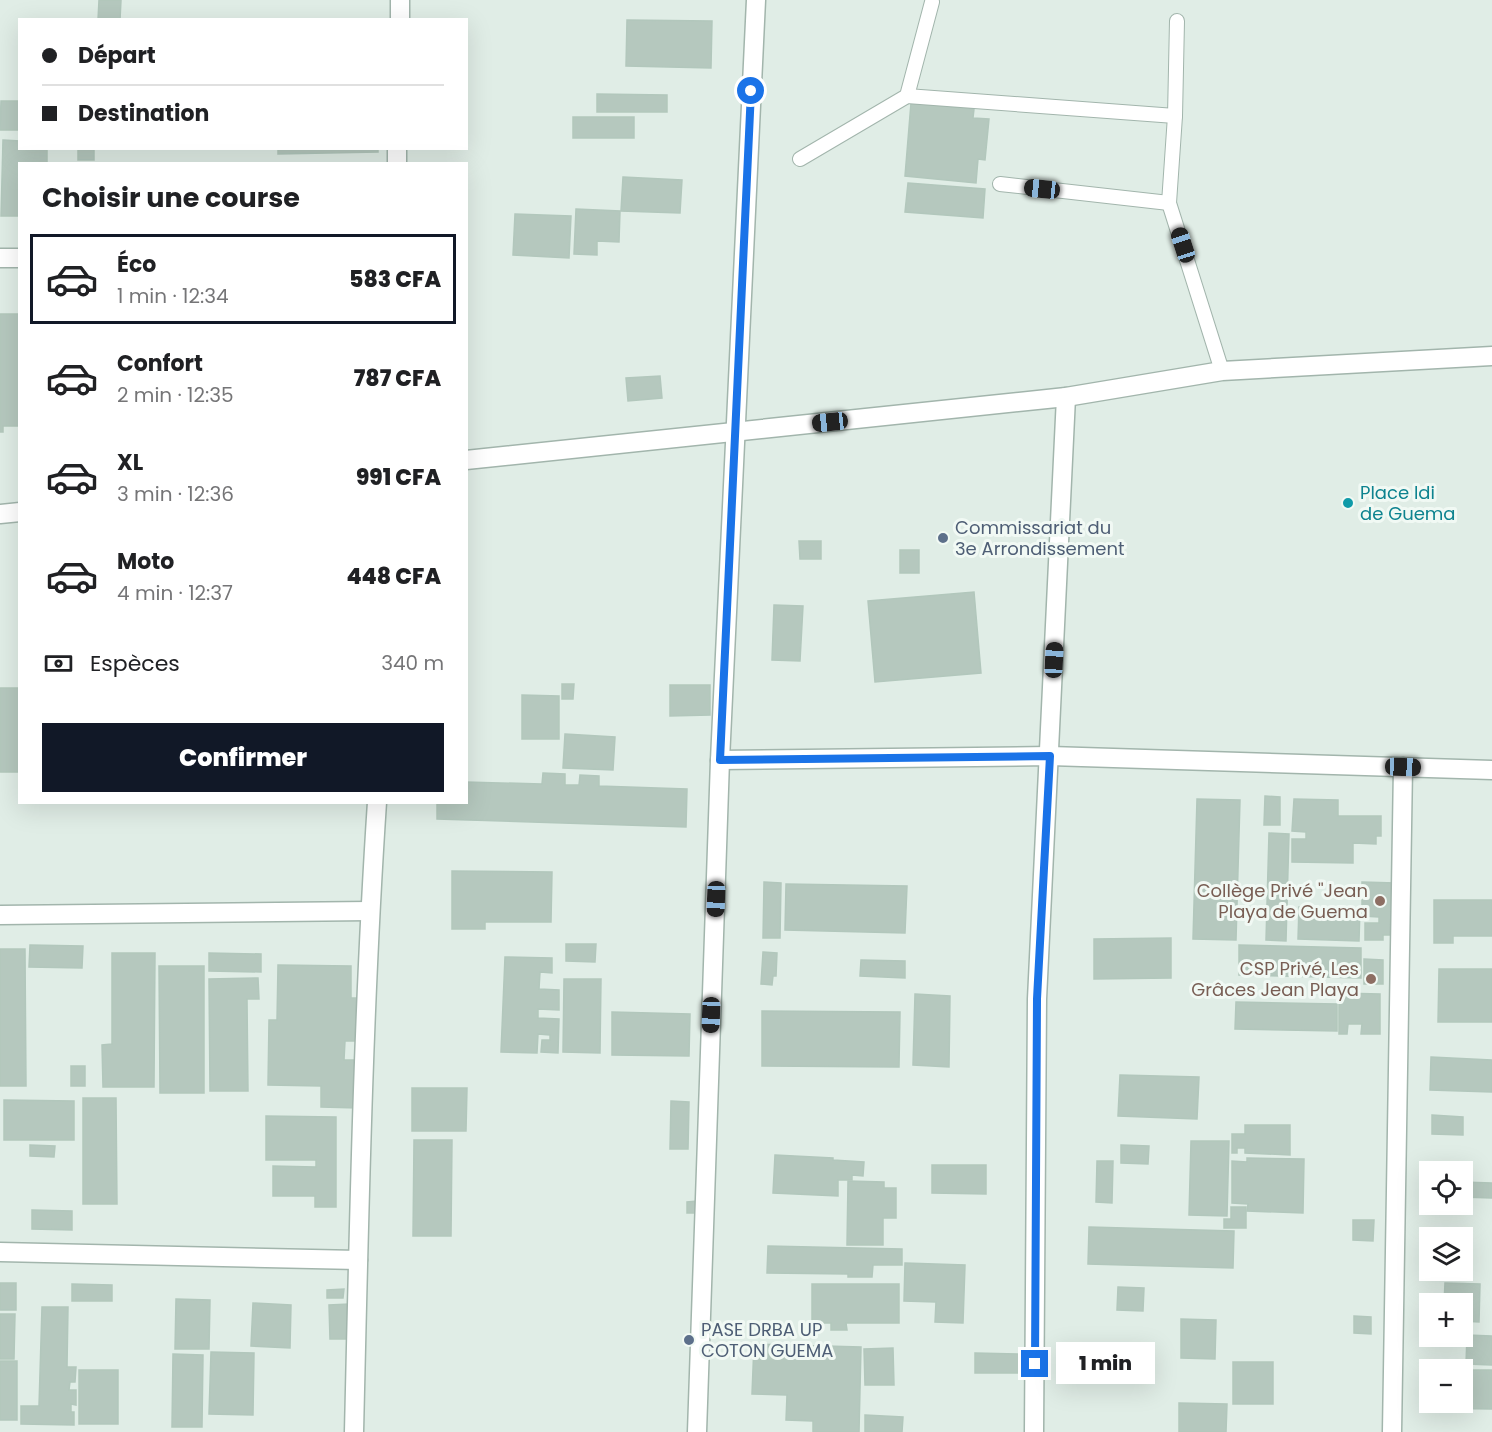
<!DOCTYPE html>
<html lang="fr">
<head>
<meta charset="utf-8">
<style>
  :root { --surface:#fff; --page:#f2f2f2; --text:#202124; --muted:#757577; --line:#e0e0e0; --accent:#111827 }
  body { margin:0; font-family:Poppins,sans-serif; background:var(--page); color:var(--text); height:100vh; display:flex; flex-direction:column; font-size:22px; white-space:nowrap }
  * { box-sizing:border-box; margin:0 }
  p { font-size:20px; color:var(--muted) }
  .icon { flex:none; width:33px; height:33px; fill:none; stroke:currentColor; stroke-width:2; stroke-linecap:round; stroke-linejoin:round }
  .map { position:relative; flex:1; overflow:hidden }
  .side { position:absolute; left:18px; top:162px; width:450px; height:642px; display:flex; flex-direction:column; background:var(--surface); border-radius:0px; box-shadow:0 6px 24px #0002 }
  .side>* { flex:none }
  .guide { position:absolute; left:18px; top:18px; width:450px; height:132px; border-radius:0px; box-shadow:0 6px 24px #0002; display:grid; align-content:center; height:132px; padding:0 24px; background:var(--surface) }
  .controls { position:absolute; left:1419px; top:1161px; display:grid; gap:12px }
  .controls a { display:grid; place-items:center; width:54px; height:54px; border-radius:0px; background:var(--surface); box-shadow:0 6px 24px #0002; font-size:30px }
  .end { position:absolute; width:27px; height:27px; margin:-14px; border:8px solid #1a73e8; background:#fff; box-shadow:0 0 0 3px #fff }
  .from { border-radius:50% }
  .bubble { position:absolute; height:42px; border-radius:0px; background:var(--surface); box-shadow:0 6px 24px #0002; font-size:20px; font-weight:800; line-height:42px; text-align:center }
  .car { position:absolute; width:18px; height:36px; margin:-18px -9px; border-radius:8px; box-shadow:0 0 4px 2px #0007; background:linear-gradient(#222 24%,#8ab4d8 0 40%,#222 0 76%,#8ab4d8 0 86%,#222 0) }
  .guide b { display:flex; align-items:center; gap:21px; height:57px; font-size:22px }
  .guide b+b { border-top:2px solid var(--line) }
  .guide i { width:15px; height:15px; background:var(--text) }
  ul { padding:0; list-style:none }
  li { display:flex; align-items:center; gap:18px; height:90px; margin:0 12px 9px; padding:0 12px; border:3px solid transparent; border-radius:0px }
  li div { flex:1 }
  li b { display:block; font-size:22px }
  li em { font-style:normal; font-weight:800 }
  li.active { border-color:var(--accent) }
  li>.icon { width:54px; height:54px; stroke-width:1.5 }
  h2 { padding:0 24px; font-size:27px; line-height:72px }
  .pay { display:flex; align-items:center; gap:15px; height:66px; padding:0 24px; font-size:22px }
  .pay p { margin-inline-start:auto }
  .cta { display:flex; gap:12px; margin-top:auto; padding:12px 24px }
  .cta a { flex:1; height:69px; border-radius:0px; background:var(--accent); color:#fff; font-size:24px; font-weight:800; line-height:69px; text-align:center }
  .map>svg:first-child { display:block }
</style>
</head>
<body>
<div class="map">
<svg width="1492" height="1432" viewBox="0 0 1492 1432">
  <rect width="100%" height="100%" fill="#e0ede6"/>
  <!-- building -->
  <g fill="#b5c8be" stroke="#b2c7bc" stroke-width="1.5">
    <path d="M99,0h22l-1,20h-22z"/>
    <path d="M627,20l85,1 -1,47 -85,-2z"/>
    <path d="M597,94l70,1v17h-70z"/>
    <path d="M1,101h19v29h-20z"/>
    <path d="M911,103l63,6 -1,9 16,1 -4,41 -7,-1 -2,24 -71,-7z"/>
    <rect x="573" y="117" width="61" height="21"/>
    <path d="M3,140l17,1v7h27v16h-27v52h-19z"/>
    <rect x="78" y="148" width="16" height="12"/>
    <path d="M278,148h100v4l-100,2z"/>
    <path d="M623,177l59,3 -2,33 -59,-2z"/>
    <path d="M908,183l77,6 -2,29 -78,-6z"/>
    <path d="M576,209l44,2 -1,31 -22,-1v14l-23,-1z"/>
    <path d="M515,214l56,2 -2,42 -56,-3z"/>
    <path d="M0,314h20v112h-17v6h-3z"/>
    <path d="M660,376l2,22 -34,3 -2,-23z"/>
    <path d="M799,541h22v18h-21z"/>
    <rect x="900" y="550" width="19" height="23"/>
    <path d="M974,592l7,81 -106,9 -7,-81z"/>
    <path d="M774,605l29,1 -3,55 -28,-1z"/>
    <path d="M562,684h12l-1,15h-11z"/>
    <path d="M670,685h40v30l-40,1z"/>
    <path d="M0,688h20l-1,84h-19z"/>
    <path d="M522,695l37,1v43h-37z"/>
    <path d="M565,734l50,3 -2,33 -50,-2z"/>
    <path d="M543,773l22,1v11h14l1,-10 19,1v10l88,3 -1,38 -249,-8v-17h29v-20l76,2z"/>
    <path d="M1265,796l15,1v28h-16z"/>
    <path d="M1197,799l43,1 -4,140 -43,-1z"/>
    <path d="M1294,799l44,1v16h43v20h-5v8l-23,-1v20l-61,-1v-23h14v-7l-14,-1z"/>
    <path d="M1269,833l20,1 -3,107 -20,-1z"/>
    <path d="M452,871l100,1 -1,50h-66v7h-33z"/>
    <path d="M764,882l17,1 -1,55h-17z"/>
    <path d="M1362,882l33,1 -1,52h-11v5h-18v-17h14v-6l-17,-1z"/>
    <path d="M786,884l121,2 -2,47 -120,-3z"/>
    <path d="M1434,900h58v36h-39v7h-19z"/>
    <path d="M1299,907l61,1 -1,33 -61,-2z"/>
    <path d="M1171,938v40l-77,1v-40z"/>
    <path d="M566,944h30l-1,18 -29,-1z"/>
    <path d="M30,945l53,1 -1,22 -53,-1z"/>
    <path d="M1239,945l122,3v30l-122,-3z"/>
    <path d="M0,949h25l1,137h-26z"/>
    <path d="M763,952l14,1 -1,23h-3l-1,9 -11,-1z"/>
    <path d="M112,953h43l-1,134h-51l-1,-42 10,-1z"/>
    <path d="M209,953l52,1v18l-52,-1z"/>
    <path d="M505,957l47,1v15l-12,-1 -1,17 20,1v20l-21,-1v9l21,1 -1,34 -17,-1 1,-12h8v-5l-12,-1 -1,19 -36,-1z"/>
    <path d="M1364,959l19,1v24h-19z"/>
    <path d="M861,960l44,1v17l-45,-2z"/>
    <path d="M278,965l73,1v32h9l-1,43h-14l-1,19h13v48l-36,-1v-21l-53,-1 1,-65h8z"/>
    <path d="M159,966h45v127h-44z"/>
    <path d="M1439,969h53v53h-54z"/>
    <path d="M258,978l1,21h-12l1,92h-38l-1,-112z"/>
    <path d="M564,979h37l-1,74 -37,-1z"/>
    <path d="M1339,993l41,1v40h-19l1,-10h-14l-1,10h-8z"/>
    <path d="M915,994l35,2 -1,71 -36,-2z"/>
    <path d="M1236,1002l101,2v27l-102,-2z"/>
    <path d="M762,1011l138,1 -1,55 -137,-1z"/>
    <path d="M612,1012l78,2 -1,42 -77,-1z"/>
    <path d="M1431,1057l61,3v32l-62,-2z"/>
    <rect x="71" y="1066" width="14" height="20"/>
    <path d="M1120,1075l79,2 -2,42 -79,-3z"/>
    <path d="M412,1088h55l-1,43h-54z"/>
    <path d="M83,1098h33l1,106h-34z"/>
    <path d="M4,1100l70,1v39h-70z"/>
    <path d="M671,1101l18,1 -1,47h-18z"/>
    <path d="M1432,1115l31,2v18l-31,-1z"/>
    <path d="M266,1116l70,1v90h-21v-11h-42v-30l43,1v-7h-50z"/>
    <path d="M1245,1125h45v30l-45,-2v-5h-8v5h-5v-19h13z"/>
    <path d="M414,1140h38l-1,96h-38z"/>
    <path d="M1191,1141h38l-2,75 -38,-1z"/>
    <path d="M30,1145l25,1 -1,11 -24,-1z"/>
    <path d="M1121,1145l28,1 -1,18 -27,-1z"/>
    <path d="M775,1155l58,3v2l31,2 -1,14 -11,-1v5h-14v16l-65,-3z"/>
    <path d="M1247,1158l57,1 -1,54 -56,-2 1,-7 -16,-1v-42l15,1z"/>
    <path d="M1097,1161h16l-1,42 -16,-1z"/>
    <path d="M932,1165h54v29l-54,-1z"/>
    <path d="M848,1181l36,1v6h12v30h-13v27h-36z"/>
    <path d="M1462,1182l30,1v15l-30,-1z"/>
    <path d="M697,1201l1,12h-11v-11z"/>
    <path d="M1231,1207h15v21h-22v-9h7z"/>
    <path d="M32,1210l40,1v19l-40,-1z"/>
    <path d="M1353,1220h21l-1,21 -20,-1z"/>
    <path d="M1089,1227l145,4 -1,37 -145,-4z"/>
    <path d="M768,1246l134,3v16h-29l-1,12h-24v-3l-81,-1z"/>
    <path d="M905,1263l60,2 -2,58 -28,-1 1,-20 -32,-1z"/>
    <rect x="0" y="1283" width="16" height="27"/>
    <path d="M1445,1283l35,1 -1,38 -17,-1v-17h-18z"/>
    <path d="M72,1284l40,1v16h-40z"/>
    <path d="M812,1284h87v39h-53l1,7h-16v-7h-19z"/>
    <path d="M1118,1287l26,1 -1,23 -26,-1z"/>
    <path d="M344,1289l-1,9h-16v-8z"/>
    <path d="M176,1299l34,1 -1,49h-34z"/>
    <path d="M253,1303l38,2 -1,43 -39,-2z"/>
    <path d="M349,1304v35h-19l-1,-34z"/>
    <path d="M42,1307h26l-1,60h9l-1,15h-5l-1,8h7v15l-5,-1v8h3v13l-53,-1v-18h18z"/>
    <path d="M0,1314h15l-1,45h-14z"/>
    <path d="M1354,1316l17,1v17l-17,-1z"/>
    <path d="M1181,1319l35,1 -1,39 -34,-1z"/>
    <path d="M1467,1335l25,1v29l-26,-1z"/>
    <path d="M754,1344l107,3 -2,85h-46v-11l-27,-1 1,-25 -35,-1z"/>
    <path d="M893,1348l1,37h-29l-1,-36z"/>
    <path d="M211,1352l43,1 -1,62 -44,-1z"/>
    <path d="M975,1353l46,1v19h-46z"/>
    <path d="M173,1354l30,1 -1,72h-30z"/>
    <rect x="0" y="1361" width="17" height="59"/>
    <rect x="1233" y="1362" width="40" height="42"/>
    <path d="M1420,1369l35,1h-25v32h32v-32h30v39l-72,-1z"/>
    <rect x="79" y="1370" width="39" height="54"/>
    <path d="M1179,1403l48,1 -1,28h-47z"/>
    <path d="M865,1415l38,2 -1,15h-37z"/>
  </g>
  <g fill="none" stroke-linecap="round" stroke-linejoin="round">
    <defs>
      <g id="lane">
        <path d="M1177,21l-2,95 -6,87 53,168"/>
        <path d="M907,96l268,20"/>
        <path d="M800,159l107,-63 25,-94"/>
        <path d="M1000,184l169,19"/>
      </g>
      <g id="street">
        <path d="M400,20v-20"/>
        <path d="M397,164v-16"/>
        <path d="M0,258h20"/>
        <path d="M466,460l600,-63 156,-26 270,-15"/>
        <path d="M0,514l20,-2"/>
        <path d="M720,760l330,-4 442,14"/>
        <path d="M0,915l370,-4"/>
        <path d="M0,1252l358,8"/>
        <path d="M354,1432c5,-210 9,-420 23,-630"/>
        <path d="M697,1432l23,-672 36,-760"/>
        <path d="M1034,1432l3,-433 29,-602"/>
        <path d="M1392,1432l11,-665"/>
      </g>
    </defs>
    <!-- lane casing -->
    <use href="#lane" stroke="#a2b5ac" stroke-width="16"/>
    <!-- street casing -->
    <use href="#street" stroke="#a2b5ac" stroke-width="21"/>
    <!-- lane -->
    <use href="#lane" stroke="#fff" stroke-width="14"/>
    <!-- street -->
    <use href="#street" stroke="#fff" stroke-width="18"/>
  </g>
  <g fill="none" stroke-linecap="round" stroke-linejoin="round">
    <!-- route -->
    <path stroke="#1a73e8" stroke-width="8" d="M751,91l-31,669 330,-4 -13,243 -2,365"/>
  </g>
  <!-- markers -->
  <circle fill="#0f9aa8" stroke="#f1f9f4" stroke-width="2" cx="1348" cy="503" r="6"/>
  <g fill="#5c6f8a" stroke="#f1f9f4" stroke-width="2">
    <circle cx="943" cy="538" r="6"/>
    <circle cx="689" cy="1340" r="6"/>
  </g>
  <g fill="#8d6e63" stroke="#f1f9f4" stroke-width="2">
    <circle cx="1380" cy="901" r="6"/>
    <circle cx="1371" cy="979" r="6"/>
  </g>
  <g text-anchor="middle" stroke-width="6" stroke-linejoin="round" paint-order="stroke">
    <!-- culture labels -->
    <g font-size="18" fill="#0d838f" stroke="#f1f9f4" text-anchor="start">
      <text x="1360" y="499">Place Idi<tspan x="1360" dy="21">de Guema</tspan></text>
    </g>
    <!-- service labels -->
    <g font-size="18" fill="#4e5e75" stroke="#f1f9f4" text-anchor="start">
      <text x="955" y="534">Commissariat du<tspan x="955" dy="21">3e Arrondissement</tspan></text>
      <text x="701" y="1336">PASE DRBA UP<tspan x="701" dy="21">COTON GUEMA</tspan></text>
    </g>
    <!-- education labels -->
    <g font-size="18" fill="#785e54" stroke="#f1f9f4" text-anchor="end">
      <text x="1368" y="897">Collège Privé ''Jean<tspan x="1368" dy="21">Playa de Guema</tspan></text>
      <text x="1359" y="975">CSP Privé, Les<tspan x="1359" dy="21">Grâces Jean Playa</tspan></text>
    </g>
  </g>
</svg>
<div class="controls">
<a><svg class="icon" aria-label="locate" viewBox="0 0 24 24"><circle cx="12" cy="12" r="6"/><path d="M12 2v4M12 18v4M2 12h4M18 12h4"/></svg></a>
<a><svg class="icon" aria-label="layers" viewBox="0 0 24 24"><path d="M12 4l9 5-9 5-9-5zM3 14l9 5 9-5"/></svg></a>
<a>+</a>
<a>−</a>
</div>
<i class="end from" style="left:751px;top:91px"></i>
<i class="end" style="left:1035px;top:1364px"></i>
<div class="bubble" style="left:1056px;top:1342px;width:99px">1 min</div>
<i class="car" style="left:1042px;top:189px;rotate:276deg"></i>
<i class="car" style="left:1183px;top:245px;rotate:342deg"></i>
<i class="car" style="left:830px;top:422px;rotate:264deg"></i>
<i class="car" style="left:1054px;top:660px;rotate:3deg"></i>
<i class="car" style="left:1403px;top:767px;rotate:92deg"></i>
<i class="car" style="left:716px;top:899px;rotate:182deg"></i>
<i class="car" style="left:711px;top:1015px;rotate:182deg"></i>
<div class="guide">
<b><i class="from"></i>Départ</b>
<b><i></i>Destination</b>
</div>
<section class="side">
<h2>Choisir une course</h2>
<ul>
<li class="active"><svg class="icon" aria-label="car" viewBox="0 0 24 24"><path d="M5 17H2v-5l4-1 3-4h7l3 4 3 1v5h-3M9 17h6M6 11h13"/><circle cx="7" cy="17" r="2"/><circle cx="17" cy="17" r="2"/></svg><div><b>Éco</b><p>1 min · 12:34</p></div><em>583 CFA</em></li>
<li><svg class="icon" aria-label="car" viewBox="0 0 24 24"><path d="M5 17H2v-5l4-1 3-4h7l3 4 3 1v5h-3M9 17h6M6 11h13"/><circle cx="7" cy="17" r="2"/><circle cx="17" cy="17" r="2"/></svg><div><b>Confort</b><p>2 min · 12:35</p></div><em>787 CFA</em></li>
<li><svg class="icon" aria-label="car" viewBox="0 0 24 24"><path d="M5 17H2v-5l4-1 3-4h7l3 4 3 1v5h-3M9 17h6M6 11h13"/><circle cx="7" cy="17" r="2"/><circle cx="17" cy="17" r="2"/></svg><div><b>XL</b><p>3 min · 12:36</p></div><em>991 CFA</em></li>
<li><svg class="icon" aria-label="car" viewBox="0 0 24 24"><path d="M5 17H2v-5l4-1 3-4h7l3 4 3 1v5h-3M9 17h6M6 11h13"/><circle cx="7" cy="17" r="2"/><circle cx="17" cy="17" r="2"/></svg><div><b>Moto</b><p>4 min · 12:37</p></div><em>448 CFA</em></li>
</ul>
<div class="pay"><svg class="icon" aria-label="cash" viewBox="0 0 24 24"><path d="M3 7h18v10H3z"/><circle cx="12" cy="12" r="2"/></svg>Espèces<p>340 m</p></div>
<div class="cta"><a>Confirmer</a></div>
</section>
</div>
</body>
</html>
